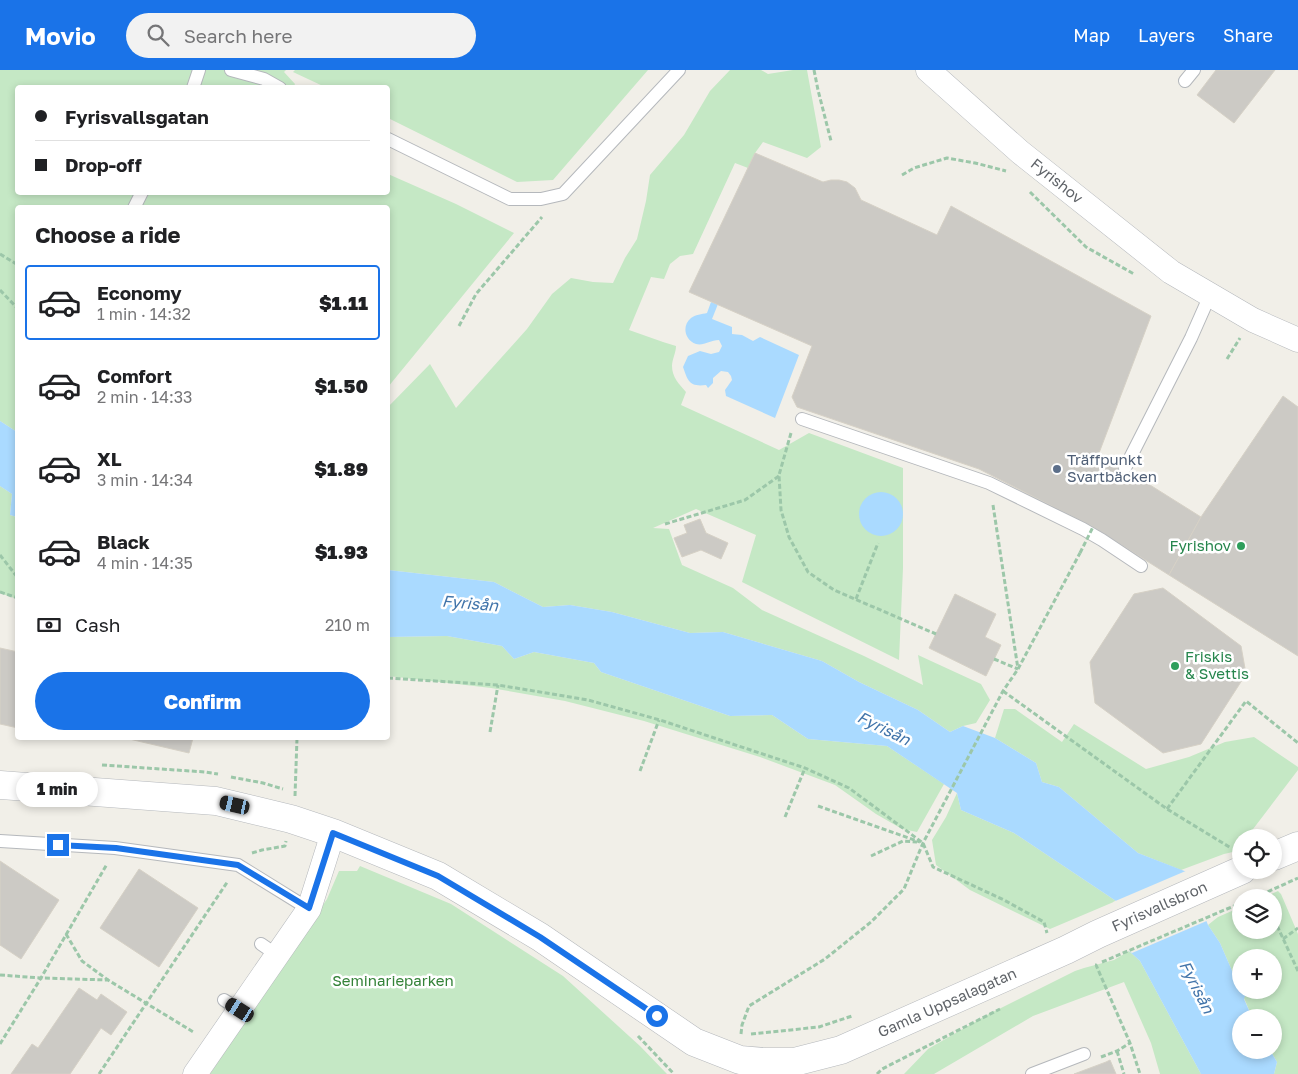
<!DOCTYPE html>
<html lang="en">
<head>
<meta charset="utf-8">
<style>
  :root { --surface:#fff; --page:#f2f2f2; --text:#202124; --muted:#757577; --line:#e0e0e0; --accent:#1a73e8 }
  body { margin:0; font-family:"Golos Text",sans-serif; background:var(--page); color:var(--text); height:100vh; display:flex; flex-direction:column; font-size:19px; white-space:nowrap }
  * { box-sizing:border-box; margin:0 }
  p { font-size:16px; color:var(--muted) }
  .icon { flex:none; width:28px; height:28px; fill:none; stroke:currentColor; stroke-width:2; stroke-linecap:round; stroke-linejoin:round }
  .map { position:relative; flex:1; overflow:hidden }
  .details { position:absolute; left:15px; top:135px; width:375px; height:535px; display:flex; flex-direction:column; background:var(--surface); border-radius:5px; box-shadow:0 2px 8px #0003 }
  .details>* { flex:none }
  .guide { position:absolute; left:15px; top:15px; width:375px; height:110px; border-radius:5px; box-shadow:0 2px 8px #0003; display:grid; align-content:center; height:110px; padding:0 20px; background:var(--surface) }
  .buttons { position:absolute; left:1232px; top:759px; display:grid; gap:10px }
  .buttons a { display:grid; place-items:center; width:50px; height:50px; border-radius:50%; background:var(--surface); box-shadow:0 2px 8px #0003; font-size:25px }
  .end { position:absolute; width:22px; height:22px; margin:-11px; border:6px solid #1a73e8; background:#fff; box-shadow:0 0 0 2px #fff }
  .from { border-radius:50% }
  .bubble { position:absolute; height:35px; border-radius:18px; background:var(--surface); box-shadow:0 2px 8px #0003; font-size:16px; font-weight:800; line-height:35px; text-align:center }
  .car { position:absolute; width:15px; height:30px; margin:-15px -8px; border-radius:6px; box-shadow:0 0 4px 1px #0007; background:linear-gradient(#222 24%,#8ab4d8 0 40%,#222 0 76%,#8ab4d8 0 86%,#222 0) }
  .guide b { display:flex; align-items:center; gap:18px; height:48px; font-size:19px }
  .guide b+b { border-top:1px solid var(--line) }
  .guide i { width:12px; height:12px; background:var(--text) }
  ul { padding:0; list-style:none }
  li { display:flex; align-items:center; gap:15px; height:75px; margin:0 10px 8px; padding:0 10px; border:2px solid transparent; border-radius:5px }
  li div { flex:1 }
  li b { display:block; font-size:19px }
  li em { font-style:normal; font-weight:800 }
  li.current { border-color:var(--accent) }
  li>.icon { width:45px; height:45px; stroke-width:1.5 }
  h2 { padding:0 20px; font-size:22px; line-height:60px }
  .pay { display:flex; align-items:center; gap:12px; height:55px; padding:0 20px; font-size:19px }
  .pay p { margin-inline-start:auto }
  .cta { display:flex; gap:10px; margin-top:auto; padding:10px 20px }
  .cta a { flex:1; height:58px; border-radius:30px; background:var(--accent); color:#fff; font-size:20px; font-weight:800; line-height:58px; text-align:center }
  header { display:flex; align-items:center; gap:30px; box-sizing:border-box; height:70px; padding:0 25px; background:var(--accent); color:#fff }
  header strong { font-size:24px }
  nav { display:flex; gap:28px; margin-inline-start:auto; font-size:18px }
  .search { width:350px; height:45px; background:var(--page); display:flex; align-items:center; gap:12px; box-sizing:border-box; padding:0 18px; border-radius:28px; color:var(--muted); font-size:19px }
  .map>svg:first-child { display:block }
</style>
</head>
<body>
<header>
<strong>Movio</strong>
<div class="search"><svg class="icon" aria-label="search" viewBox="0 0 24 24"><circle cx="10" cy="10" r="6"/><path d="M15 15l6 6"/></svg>Search here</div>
<nav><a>Map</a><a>Layers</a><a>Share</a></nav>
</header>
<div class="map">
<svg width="1298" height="1004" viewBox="0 0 1298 1004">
  <rect width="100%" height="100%" fill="#f1efe8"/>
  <!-- green -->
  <g fill="#c5e8c5">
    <path d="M0,0h286l-2,2 11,12 -2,4h-275v104h370v-18l68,30 58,29 -126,154v-179h-370l-1,224 -17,-11z"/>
    <path d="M295,0h353l-95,110 -36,2 -129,-64v-30l-63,-1 -32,-15z"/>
    <path d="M730,0h31l7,4 25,-4h14l14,77 -14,11 -44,-16 -8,11 -7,15 -13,-5 -42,91 -13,2 -10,8 -6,15 -13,-2 -22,53 34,12 13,4c0,7 -4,13 -4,20 0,11 7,18 14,26l-5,13 98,45 30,-17 94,35v100l-4,92 -157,-78 14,-47 -60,-26 -43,19 16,1 13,36 51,23 29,22 102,46 59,29 -5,-30 63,29 9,16 -14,23 -13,3 -13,6 -32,-22 -59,-28 -37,-21 -99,-29 -33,1 -78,-21 -42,-7 -27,2 -49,-25 -106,-12v-163l42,-43 26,44 71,-79 25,-35 19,-16 22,4 20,1 12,-25 12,-19 9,-38 4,-26 34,-40 26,-44z"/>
    <path d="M0,416l12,8 -2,21 7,2v82l-17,-6z"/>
    <path d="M447,566l55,10 12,13 20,-7 60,11 7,9 129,44 42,-1 36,24 79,7 57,38 -27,48 -15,-3 -26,-15 -41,-29 -75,-28 -116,-36 -79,-20 -74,-13 -103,-12v-39z"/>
    <path d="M1004,639h11l47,33 12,-18 72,45 43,-12 36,-15 29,-5 44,30v3l-51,67 -6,1v8l-4,5 -13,3 -43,16 -43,-17 -79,-66 -17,-5 -6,-19 -41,-25z"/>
    <path d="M957,723l4,17 53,23 102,68 -66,28 -80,-39 -34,-25 -4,-25 14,-23z"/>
    <path d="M360,796l91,38 112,72 77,70 27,28h-457l117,-175 12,-28h18z"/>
    <path d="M1278,821l3,3 17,40v140h-24l3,-12 -7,-12h4v-32l-22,-1 -8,-19 3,-8h27v-32h-33v24l-8,-9 -13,-30 -12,-18 10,-8 23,-10v23h33v-32l-10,-1z"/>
    <path d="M1129,881l11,10 61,113h-41l-9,-31 -27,-61 -91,34 -99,58h-30l24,-25 59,-34 88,-44 9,-3 30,-8z"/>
  </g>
  <!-- water -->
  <g fill="#aadaff">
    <path d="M711,232l7,2 -6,15 20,8v7l10,1 11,6 7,-4 39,18 -24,63 -49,-22 -1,-6 7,-10 -1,-4 -3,-4 -7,-1 -8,7v5l-5,5 -2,-3c-17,2 -18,-4 -23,-18l5,-11 12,-5 11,3 8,-2 3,-6 -3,-6c-9,0 -15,6 -23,4 -12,-4 -14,-19 -5,-26 4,-3 11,-4 16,-5z"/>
    <path d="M0,351l17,11v85l-7,-2 2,-21 -12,-8z"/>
    <circle cx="881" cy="444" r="22"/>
    <path d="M388,500l106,12 49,25 27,-2 42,7 78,21 33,-1 99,29 37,21 59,28 32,22 13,-6 32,12 41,25 6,19 17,5 79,66 49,19 21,53 12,18 13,30 8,9v8h6l-3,9 8,18 -11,1v32h29l7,12 -3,12h-73l-61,-113 -11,-10 -13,-50 -102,-68 -53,-23 -4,-17 -70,-47 -79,-7 -36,-24 -42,1 -129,-44 -7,-9 -60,-11 -20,7 -12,-13 -55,-10 -59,1z"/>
  </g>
  <!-- pier -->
  <path fill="#f1efe8" d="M1188,800l21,50 -77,33 -6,-4 -13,-47z"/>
  <!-- building -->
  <g fill="#cccac5" stroke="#d6d1c6">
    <path d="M1216,0h59l-41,53 -37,-28z"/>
    <path d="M755,83l68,29 8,-2h8l8,2 8,6 6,12 76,35 14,-29 200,110 -52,137 102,64 -32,58 -76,-48 -114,-58 -182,-62 -5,-10 20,-51 -123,-54z"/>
    <path d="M1283,326l15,11v249l-129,-81 32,-58z"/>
    <path d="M700,449l6,14 22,10 -7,16 -20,-9 -19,7 -8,-19 13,-5 -3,-8z"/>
    <path d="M1163,518l78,58 5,28 -45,70 -38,9 -68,-50 -5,-41 44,-68z"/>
    <path d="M955,524l41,20 -11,23 16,8 -15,31 -57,-28z"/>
    <path d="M0,578l18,4v76l-18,-4z"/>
    <path d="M125,668h68l-4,15z"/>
    <path d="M0,791l59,39 -38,59 -21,-14z"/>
    <path d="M139,799l59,39 -39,59 -59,-39z"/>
    <path d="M79,918l18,12 4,-6 26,18 -16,23 -10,-7 -31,46h-59l21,-30 6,4z"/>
    <path d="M1110,990l6,14h-42l32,-12z"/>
  </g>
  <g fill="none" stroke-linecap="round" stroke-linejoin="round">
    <defs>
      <g id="service">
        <path d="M231,0l33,9 16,9"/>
        <path d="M1185,11l9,-11"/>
        <path d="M193,18l6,-18"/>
        <path d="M388,69l122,60h31l22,-5 116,-124"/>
        <path d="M134,138l8,-16"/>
        <path d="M802,349l187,64 94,46 19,11 39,26"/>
        <path d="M1125,398l66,-130 19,-43"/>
        <path d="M0,771l115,7 123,17 71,44"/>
        <path d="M261,874l16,11"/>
        <path d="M224,930l16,10"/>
        <path d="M1032,1004l52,-20"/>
      </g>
      <g id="minor">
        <path id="s1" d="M928,0l92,82 151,120 82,48 45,20"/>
        <path d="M195,1004l114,-165 24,-76"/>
      </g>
      <g id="tertiary">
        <path id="s2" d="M0,715l216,16 75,18 42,14 105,43 102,61 154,105 46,18 25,2h29l47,-12 225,-100 32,-16 144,-64"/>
        <path d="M1274,786l24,-10"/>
      </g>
    </defs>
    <!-- service casing -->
    <use href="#service" stroke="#b5b8bc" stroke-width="14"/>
    <!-- minor casing -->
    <use href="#minor" stroke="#b5b8bc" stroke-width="25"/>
    <!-- tertiary casing -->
    <use href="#tertiary" stroke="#b5b8bc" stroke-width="29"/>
    <!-- path -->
    <g stroke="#9cc7a9" stroke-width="3" stroke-dasharray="5 2.5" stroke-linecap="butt">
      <path d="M814,0l4,20 13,51"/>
      <path d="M902,105l12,-7 33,-10 28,5 31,8"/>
      <path d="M1030,122l56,55 48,27"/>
      <path d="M0,184l18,11"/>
      <path d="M0,220l18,19"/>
      <path d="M459,256l17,-32 66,-77"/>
      <path d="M1227,289l13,-21"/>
      <path d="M791,363l-12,42 2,35 8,27 19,35 26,18 102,44"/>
      <path d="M993,435l25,164"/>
      <path d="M665,454l80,-24 34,-24"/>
      <path d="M0,485l18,23"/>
      <path d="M0,522l18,6"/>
      <path d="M856,529l22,-56"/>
      <path d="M994,589l24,10"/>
      <path d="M388,608l110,7 90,15 72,20 145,48 44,20 74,55 10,24 71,33 40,22 3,11"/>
      <path d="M1003,621l164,118 64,39"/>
      <path d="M490,662l8,-47"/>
      <path d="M102,695l103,7 13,2"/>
      <path d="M640,701l19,-51"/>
      <path d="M231,707l32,6 20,6"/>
      <path d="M295,726l2,-58"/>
      <path d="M818,736l102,36"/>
      <path d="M1167,739l79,-108 52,42"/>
      <path d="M785,747l20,-49"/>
      <path d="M252,783l10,-3 23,-4 1,-5"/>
      <path d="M871,786l32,-15 14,1"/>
      <path d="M1254,828l44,-20"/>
      <path d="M1274,849l24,52"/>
      <path d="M66,864l16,27 26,19"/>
      <path d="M1283,869l15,-11"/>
      <path d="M1102,892l139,-59"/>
      <path d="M1095,895h1l34,78 10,31"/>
      <path d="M0,905l41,3 67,2 87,53"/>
      <path d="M741,964l1,-9 7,-19 76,-47 46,-37 33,-33 19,-46 80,-152 15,-22 62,-116"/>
      <path d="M751,964l68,-7 33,-11"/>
      <path d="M638,966l36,38"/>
      <path d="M0,974l41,-66 66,-114"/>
      <path d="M1117,981l7,23"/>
      <path d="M1101,987l16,-6 13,-8"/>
      <path d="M99,1004l129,-193"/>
      <path d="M877,1004l5,-5 118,-60"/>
    </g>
    <!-- service -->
    <use href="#service" stroke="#fff" stroke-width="12"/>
    <!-- minor -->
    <use href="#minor" stroke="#fff" stroke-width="24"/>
    <!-- tertiary -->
    <use href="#tertiary" stroke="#fff" stroke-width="28"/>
    <!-- path-bridge -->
    <path stroke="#9cc7a9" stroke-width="3" stroke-dasharray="5 2.5" stroke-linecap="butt" d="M1080,483l13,-26"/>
  </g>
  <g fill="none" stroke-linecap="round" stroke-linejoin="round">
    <!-- route -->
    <path stroke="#1a73e8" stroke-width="6" d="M58,775l58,3 122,17 71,43 24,-75 105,43 102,61 117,79"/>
  </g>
  <!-- markers -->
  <circle fill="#5c6f8a" stroke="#fff" stroke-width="2" cx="1057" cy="399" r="5"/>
  <g fill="#2e9e5b" stroke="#fff" stroke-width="2">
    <circle cx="1241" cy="476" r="5"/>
    <circle cx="1175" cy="596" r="5"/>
  </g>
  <g text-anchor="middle" stroke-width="5" stroke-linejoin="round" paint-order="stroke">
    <!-- street labels -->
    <g font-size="15" fill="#5f6368" stroke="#fff">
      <text dy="5" stroke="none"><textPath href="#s1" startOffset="170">Fyrishov</textPath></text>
      <text dy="5" stroke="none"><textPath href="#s2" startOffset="1258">Fyrisvallsbron</textPath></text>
      <text dy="5" stroke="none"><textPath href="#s2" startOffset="1025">Gamla Uppsalagatan</textPath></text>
    </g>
    <!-- service labels -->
    <g font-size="15" fill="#4e5e75" stroke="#fff" text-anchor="start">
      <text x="1067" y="395">Träffpunkt<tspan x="1067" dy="17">Svartbäcken</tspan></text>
    </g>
    <!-- leisure labels -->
    <g font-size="15" fill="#27864d" stroke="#fff" text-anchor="end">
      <text x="1231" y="481">Fyrishov</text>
      <text x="1185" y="592" text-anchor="start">Friskis<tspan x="1185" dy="17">&amp; Svettis</tspan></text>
    </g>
    <!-- park labels -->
    <g font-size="15" fill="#348238" stroke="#fff">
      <text x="393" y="916">Seminarieparken</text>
    </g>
    <!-- water labels -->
    <g font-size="16" font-style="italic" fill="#4174aa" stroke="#fff">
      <text transform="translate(470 533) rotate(5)" y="6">Fyrisån</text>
      <text transform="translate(884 658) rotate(26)" y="6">Fyrisån</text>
      <text transform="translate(1197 917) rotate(63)" y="6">Fyrisån</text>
    </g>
  </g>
</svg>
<div class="buttons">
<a><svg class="icon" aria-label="locate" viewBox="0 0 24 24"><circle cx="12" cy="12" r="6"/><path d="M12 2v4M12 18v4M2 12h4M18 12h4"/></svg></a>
<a><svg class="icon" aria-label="layers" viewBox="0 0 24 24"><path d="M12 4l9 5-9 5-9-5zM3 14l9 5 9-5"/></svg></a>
<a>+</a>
<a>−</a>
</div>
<i class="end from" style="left:657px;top:946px"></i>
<i class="end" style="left:58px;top:775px"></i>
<div class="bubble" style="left:16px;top:702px;width:82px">1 min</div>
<i class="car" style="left:235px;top:735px;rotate:283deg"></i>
<i class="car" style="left:240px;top:940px;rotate:302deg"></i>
<div class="guide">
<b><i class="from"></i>Fyrisvallsgatan</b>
<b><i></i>Drop-off</b>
</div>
<section class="details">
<h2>Choose a ride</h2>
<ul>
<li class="current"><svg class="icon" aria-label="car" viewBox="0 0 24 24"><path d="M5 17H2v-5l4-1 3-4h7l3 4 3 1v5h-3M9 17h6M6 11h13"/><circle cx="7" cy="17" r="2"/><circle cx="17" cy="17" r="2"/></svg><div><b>Economy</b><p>1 min · 14:32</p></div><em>$1.11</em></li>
<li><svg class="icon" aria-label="car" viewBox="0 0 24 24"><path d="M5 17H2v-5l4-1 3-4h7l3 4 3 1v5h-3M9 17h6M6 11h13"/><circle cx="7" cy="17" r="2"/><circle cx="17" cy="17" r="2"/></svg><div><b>Comfort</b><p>2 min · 14:33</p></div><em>$1.50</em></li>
<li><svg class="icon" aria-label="car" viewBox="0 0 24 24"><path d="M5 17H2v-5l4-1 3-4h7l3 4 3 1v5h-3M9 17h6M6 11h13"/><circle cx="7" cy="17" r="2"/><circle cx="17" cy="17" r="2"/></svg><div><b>XL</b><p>3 min · 14:34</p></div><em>$1.89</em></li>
<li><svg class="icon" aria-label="car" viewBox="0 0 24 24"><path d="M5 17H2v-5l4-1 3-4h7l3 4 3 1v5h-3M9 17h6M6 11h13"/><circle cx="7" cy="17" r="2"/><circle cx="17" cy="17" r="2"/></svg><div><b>Black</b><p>4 min · 14:35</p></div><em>$1.93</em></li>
</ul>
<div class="pay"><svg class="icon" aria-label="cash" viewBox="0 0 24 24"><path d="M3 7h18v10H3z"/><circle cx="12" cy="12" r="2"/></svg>Cash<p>210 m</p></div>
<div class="cta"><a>Confirm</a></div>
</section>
</div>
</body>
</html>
